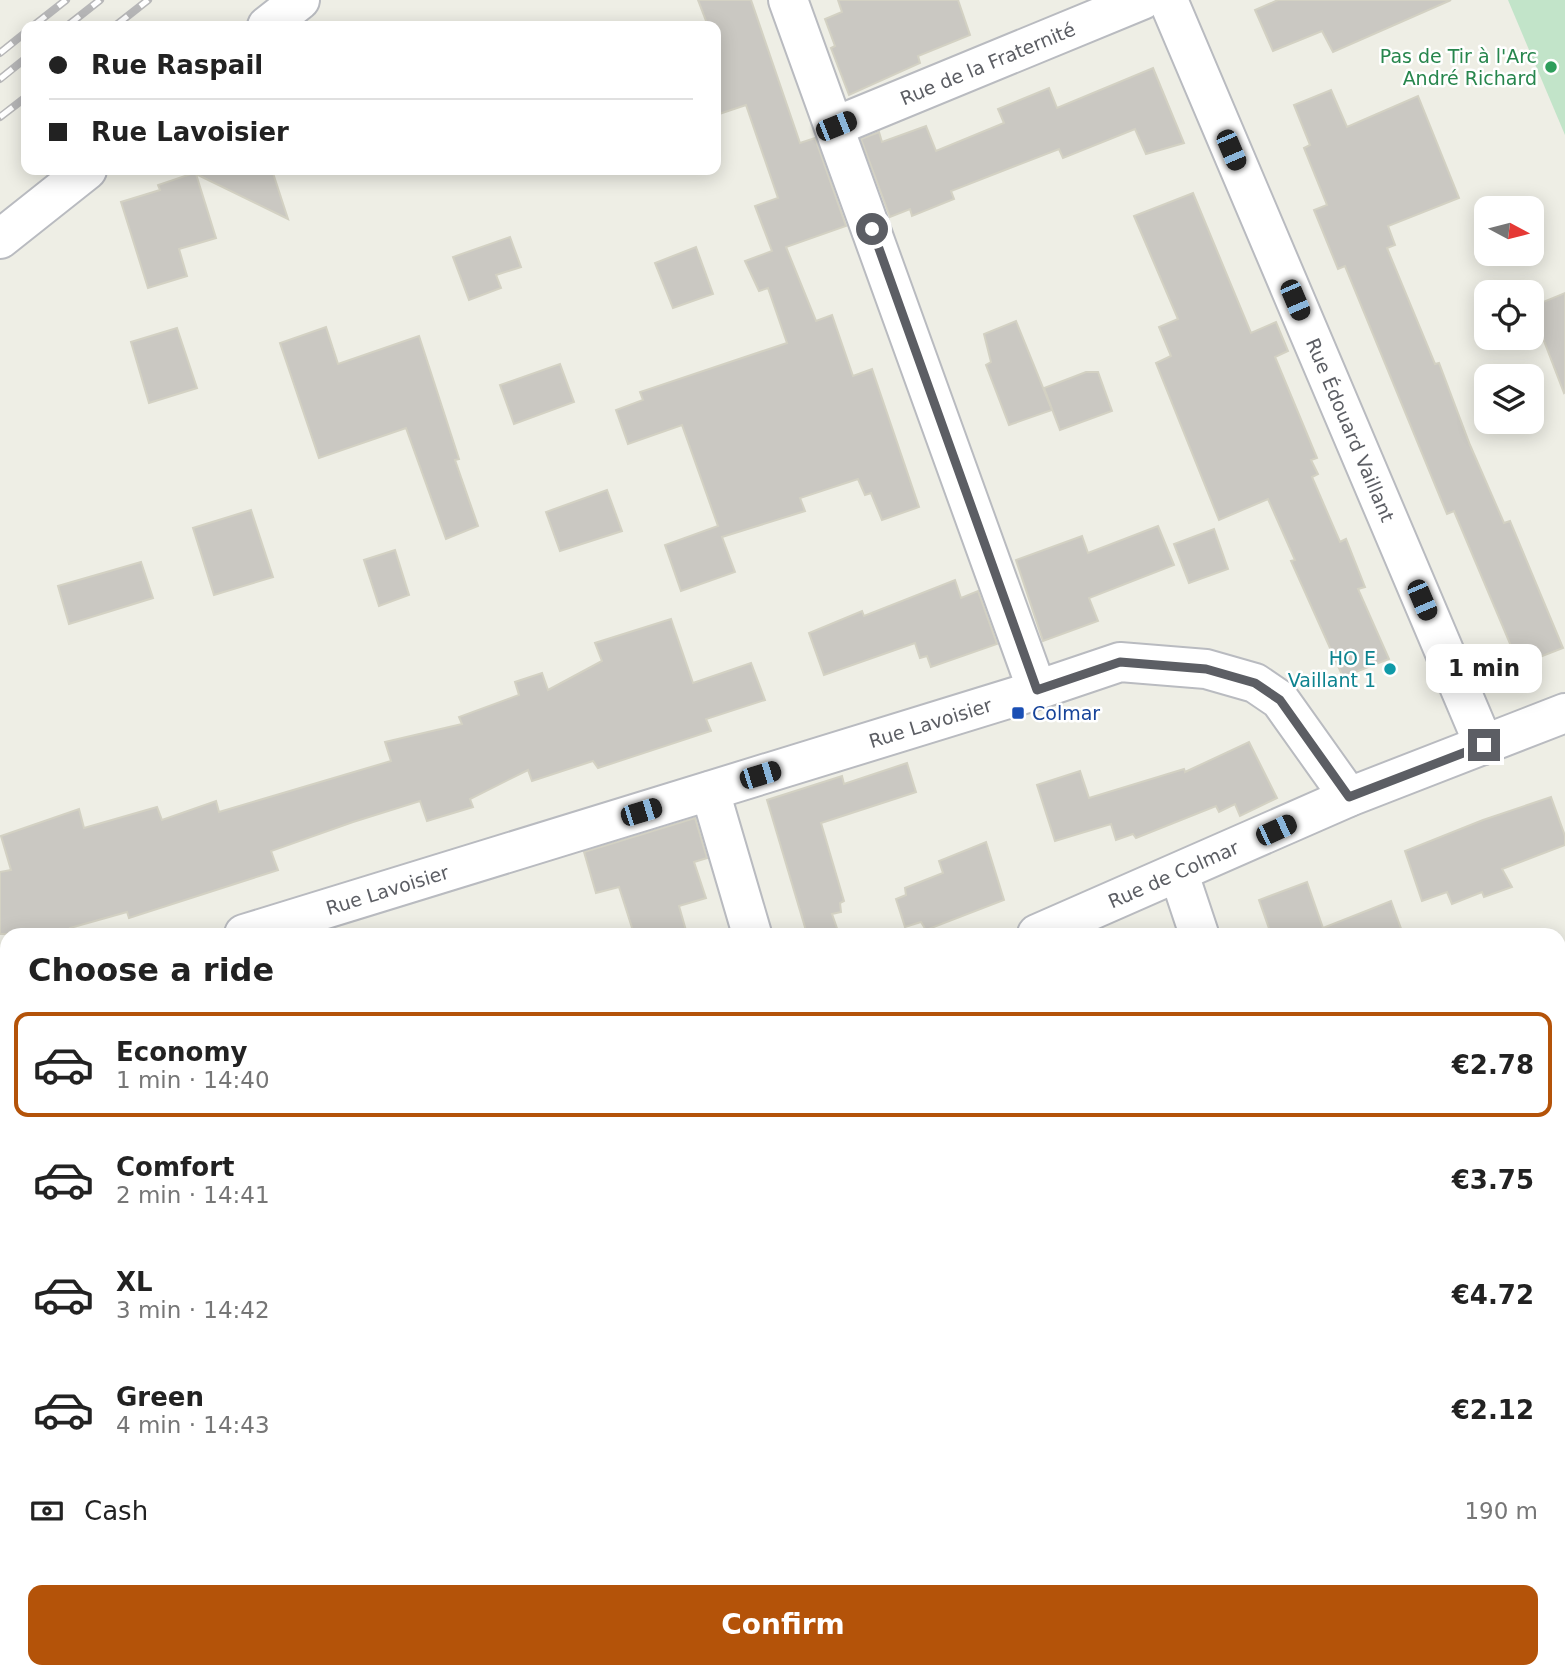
<!DOCTYPE html>
<html lang="en">
<head>
<meta charset="utf-8">
<style>
  :root { --surface:#fff; --page:#f6f6f6; --text:#222; --muted:#767676; --line:#e0e0e0; --accent:#b45309 }
  body { margin:0; font-family:"DejaVu Sans",sans-serif; background:var(--page); color:var(--text); height:100vh; display:flex; flex-direction:column; font-size:26px; white-space:nowrap }
  * { box-sizing:border-box; margin:0 }
  p { font-size:23px; color:var(--muted) }
  .icon { flex:none; width:38px; height:38px; fill:none; stroke:currentColor; stroke-width:2; stroke-linecap:round; stroke-linejoin:round }
  .map { position:relative; flex:1; overflow:hidden }
  .sheet { position:absolute; left:0px; top:928px; width:1566px; height:751px; display:flex; flex-direction:column; background:var(--surface); border-radius:21px 21px 0 0; box-shadow:0 4px 18px #0003 }
  .sheet>* { flex:none }
  .top-card { position:absolute; left:21px; top:21px; width:700px; height:154px; border-radius:14px; box-shadow:0 4px 18px #0003; display:grid; align-content:center; height:154px; padding:0 28px; background:var(--surface) }
  .needle { width:46px; rotate:97deg }
  .tools { position:absolute; left:1474px; top:196px; display:grid; gap:14px }
  .tools a { display:grid; place-items:center; width:70px; height:70px; border-radius:14px; background:var(--surface); box-shadow:0 4px 18px #0003; font-size:35px }
  .end { position:absolute; width:32px; height:32px; margin:-16px; border:9px solid #5c5e64; background:#fff; box-shadow:0 0 0 4px #fff }
  .from { border-radius:50% }
  .bubble { position:absolute; height:49px; border-radius:14px; background:var(--surface); box-shadow:0 4px 18px #0003; font-size:23px; font-weight:800; line-height:49px; text-align:center }
  .car { position:absolute; width:21px; height:42px; margin:-21px -10px; border-radius:9px; box-shadow:0 0 5px 2px #0007; background:linear-gradient(#222 24%,#8ab4d8 0 40%,#222 0 76%,#8ab4d8 0 86%,#222 0) }
  .top-card b { display:flex; align-items:center; gap:24px; height:66px; font-size:26px }
  .top-card b+b { border-top:2px solid var(--line) }
  .top-card i { width:18px; height:18px; background:var(--text) }
  ul { padding:0; list-style:none }
  li { display:flex; align-items:center; gap:21px; height:105px; margin:0 14px 10px; padding:0 14px; border:4px solid transparent; border-radius:14px }
  li div { flex:1 }
  li b { display:block; font-size:26px }
  li em { font-style:normal; font-weight:800 }
  li.active { border-color:var(--accent) }
  li>.icon { width:63px; height:63px; stroke-width:1.5 }
  h2 { padding:0 28px; font-size:32px; line-height:84px }
  .pay { display:flex; align-items:center; gap:18px; height:77px; padding:0 28px; font-size:26px }
  .pay p { margin-inline-start:auto }
  .primary-button { display:flex; gap:14px; margin-top:auto; padding:14px 28px }
  .primary-button a { flex:1; height:80px; border-radius:14px; background:var(--accent); color:#fff; font-size:28px; font-weight:800; line-height:80px; text-align:center }
  .map>svg:first-child { display:block }
</style>
</head>
<body>
<div class="map">
<svg width="1565" height="1678" viewBox="0 0 1565 1678">
  <rect width="100%" height="100%" fill="#eeeee5"/>
  <!-- green -->
  <path fill="#c2e4c9" d="M1508,0h57v135z"/>
  <!-- building -->
  <g fill="#cac8c2" stroke="#d3d1c3" stroke-width="2">
    <path d="M698,0h53l49,143 15,-5 31,88 -60,21 30,74 16,-6 21,61 19,-7 47,138 -37,13 -11,-27 -6,2 -7,-16 -58,19 5,13 -83,26 13,35 -54,19 -16,-46 53,-19 -36,-101 -54,19 -12,-34 27,-10 -3,-8 147,-49 -19,-55 -9,3 -14,-30 27,-10 -17,-45 23,-8 -32,-93 -30,10v-89h-8z"/>
    <path d="M838,0h120l12,35 -52,21 2,7 -71,32 -18,-47 4,-2 -10,-27 17,-7z"/>
    <path d="M1278,0h173l-118,52 -11,-21 -49,20 -18,-41z"/>
    <path d="M1153,68l31,75 -38,11 -11,-25 -72,29 -4,-9 -108,42 3,8 -42,17 -2,-7 -20,8 -29,-78 18,-7 3,10 44,-16 10,25 68,-28 -6,-14 51,-21 8,20z"/>
    <path d="M1331,90l16,37 71,-31 41,102 -71,28 7,19 -8,3 48,116 4,-1 31,82 34,78 6,-2 53,127 -44,17 -65,-154 -7,3 -102,-248 -7,3 -24,-59 13,-5 -23,-57 6,-3 -16,-40z"/>
    <path d="M187,170h85l16,49 -92,-45 20,64 -37,11 8,27 -39,12 -27,-86 39,-12 -2,-5 36,-12z"/>
    <path d="M1193,193l58,140 25,-11 12,29 -13,6 42,101 -6,2 7,14 -6,3 28,65 6,-3 19,48 -7,2 31,70 -46,18 -52,-116 4,-1 -27,-61 -49,21 -63,-157 15,-7 -12,-29 19,-8 -44,-103z"/>
    <path d="M510,237l11,30 -25,8 5,13 -32,12 -16,-43z"/>
    <path d="M696,247l17,47 -40,14 -18,-45z"/>
    <path d="M1565,293v99l-1,1 -33,-86z"/>
    <path d="M1016,321l36,89 -43,15 -23,-60 5,-3 -7,-28z"/>
    <path d="M326,327l12,37 81,-28 40,123 -4,1 23,66 -32,13 -40,-111 -87,30 -39,-115z"/>
    <path d="M177,328l20,60 -48,15 -18,-61z"/>
    <path d="M560,364l14,38 -60,22 -14,-39z"/>
    <path d="M1086,372h12l14,39 -52,19 -16,-42z"/>
    <path d="M607,490l15,41 -62,20 -14,-39z"/>
    <path d="M251,510l22,67 -59,18 -21,-67z"/>
    <path d="M1158,526l16,39 -85,33 9,23 -55,20 -27,-81 66,-24 6,17z"/>
    <path d="M1214,529l14,40 -39,14 -15,-39z"/>
    <path d="M395,550l14,45 -30,11 -15,-46z"/>
    <path d="M141,562l12,36 -84,26 -11,-38z"/>
    <path d="M955,580l6,18 17,-7 19,53 -66,23 -4,-11 -7,2 -5,-15 -91,32 -15,-42 53,-22 2,5z"/>
    <path d="M671,619l22,64 58,-20 14,37 -59,19 5,12 -113,37 -5,-7 -61,20 -4,-11 -58,29 3,8 -46,14 -7,-20 -67,21 -82,29 7,19 -149,48 -2,-6 -57,16 1,6h-71v-62l11,-2 -10,-34 78,-27 5,19 73,-21 5,13 54,-19 3,11 172,-51 -6,-19 77,-18 -3,-7 60,-22 -4,-13 27,-9 6,17 54,-29 -7,-18z"/>
    <path d="M1249,742l28,56 -37,18 -5,-12 -16,8 -3,-6 -80,32 -3,-4 -17,6 -5,-16 -56,17 -18,-56 43,-14 9,27 95,-29 1,3z"/>
    <path d="M907,763l9,29 -95,31 23,78 -4,2 1,9 -9,2 7,20h-32l-40,-134 75,-24 2,8z"/>
    <path d="M1551,797l14,39v9l-63,24 10,18 -28,10 -2,-5 -30,12 -5,-12 -25,9 -17,-50 78,-31z"/>
    <path d="M695,818l12,40 -13,4 12,36 -27,8 8,28h-53l-15,-47 -23,6 -12,-41z"/>
    <path d="M986,842l18,58 -78,30 -5,-8 -16,5 -9,-28 10,-4 -1,-7 38,-15 -4,-12z"/>
    <path d="M1307,882l16,46 68,-27 12,33h-132l-12,-34z"/>
  </g>
  <g fill="none" stroke-linecap="round" stroke-linejoin="round">
    <defs>
      <g id="minor">
        <path d="M788,0l249,690"/>
        <path id="s1" d="M1168,0l316,745"/>
        <path d="M267,26l33,-26"/>
        <path id="s2" d="M836,126l306,-126"/>
        <path d="M0,239l87,-69"/>
        <path d="M710,791l42,143"/>
        <path d="M1179,874l20,60"/>
        <path id="s3" d="M244,934l793,-244 83,-28 86,7 49,14 25,17 69,97"/>
        <path id="s4" d="M1037,934l312,-137 216,-84"/>
        <path d="M0,1012l7,-3"/>
        <path d="M247,1671l3,7"/>
        <path d="M1449,1671l2,7"/>
      </g>
    </defs>
    <!-- minor casing -->
    <use href="#minor" stroke="#b9bbc0" stroke-width="42"/>
    <!-- minor -->
    <use href="#minor" stroke="#fff" stroke-width="38"/>
    <defs>
      <g id="rail">
        <path d="M33,26l33,-26"/>
        <path d="M67,26l33,-26"/>
        <path d="M115,26l33,-26"/>
        <path d="M0,53l26,-21"/>
        <path d="M0,79l26,-21"/>
        <path d="M0,117l26,-20"/>
      </g>
    </defs>
    <!-- rail casing -->
    <use href="#rail" stroke="#b7b7b8" stroke-width="8"/>
    <!-- rail -->
    <use href="#rail" stroke="#fff" stroke-width="5" stroke-dasharray="16" stroke-linecap="butt"/>
  </g>
  <g fill="none" stroke-linecap="round" stroke-linejoin="round">
    <!-- route -->
    <path stroke="#5c5e64" stroke-width="9" d="M872,229l165,461 83,-28 86,7 49,14 25,17 69,97 135,-52"/>
  </g>
  <!-- markers -->
  <circle fill="#2e9e5b" stroke="#fff" stroke-width="2.5" cx="1551" cy="67" r="7"/>
  <circle fill="#0f9aa8" stroke="#fff" stroke-width="2.5" cx="1390" cy="669" r="7"/>
  <rect fill="#1a4fb4" stroke="#fff" stroke-width="2.5" x="1011" y="706" width="14" height="14" rx="3.5"/>
  <g text-anchor="middle" stroke-width="5" stroke-linejoin="round" paint-order="stroke">
    <!-- leisure labels -->
    <g font-size="19" fill="#27864d" stroke="#fff" text-anchor="end">
      <text x="1537" y="63">Pas de Tir à l'Arc<tspan x="1537" dy="22">André Richard</tspan></text>
    </g>
    <!-- street labels -->
    <g font-size="19" fill="#5c5e64" stroke="#fff">
      <text dy="7" stroke="none"><textPath href="#s2" startOffset="164">Rue de la Fraternité</textPath></text>
      <text dy="7" stroke="none"><textPath href="#s1" startOffset="467">Rue Édouard Vaillant</textPath></text>
      <text dy="7" stroke="none"><textPath href="#s3" startOffset="718">Rue Lavoisier</textPath></text>
      <text dy="7" stroke="none"><textPath href="#s4" startOffset="149">Rue de Colmar</textPath></text>
      <text dy="7" stroke="none"><textPath href="#s3" startOffset="150">Rue Lavoisier</textPath></text>
    </g>
    <!-- culture labels -->
    <g font-size="19" fill="#0d838f" stroke="#fff" text-anchor="end">
      <text x="1376" y="665">HO E<tspan x="1376" dy="22">Vaillant 1</tspan></text>
    </g>
    <!-- transit labels -->
    <g font-size="19" fill="#164399" stroke="#fff" text-anchor="start">
      <text x="1032" y="720">Colmar</text>
    </g>
  </g>
</svg>
<div class="tools">
<a><svg class="needle" viewBox="-14 -14 28 28"><path d="M0-13l5 13h-10z" fill="#e53935"/><path d="M0 13l5-13h-10z" fill="#767676"/></svg></a>
<a><svg class="icon" aria-label="locate" viewBox="0 0 24 24"><circle cx="12" cy="12" r="6"/><path d="M12 2v4M12 18v4M2 12h4M18 12h4"/></svg></a>
<a><svg class="icon" aria-label="layers" viewBox="0 0 24 24"><path d="M12 4l9 5-9 5-9-5zM3 14l9 5 9-5"/></svg></a>
</div>
<i class="end from" style="left:872px;top:229px"></i>
<i class="end" style="left:1484px;top:745px"></i>
<div class="bubble" style="left:1426px;top:644px;width:116px">1 min</div>
<i class="car" style="left:836px;top:126px;rotate:68deg"></i>
<i class="car" style="left:1231px;top:150px;rotate:157deg"></i>
<i class="car" style="left:1295px;top:300px;rotate:157deg"></i>
<i class="car" style="left:1422px;top:600px;rotate:157deg"></i>
<i class="car" style="left:760px;top:775px;rotate:73deg"></i>
<i class="car" style="left:641px;top:812px;rotate:73deg"></i>
<i class="car" style="left:1276px;top:830px;rotate:65deg"></i>
<div class="top-card">
<b><i class="from"></i>Rue Raspail</b>
<b><i></i>Rue Lavoisier</b>
</div>
<section class="sheet">
<h2>Choose a ride</h2>
<ul>
<li class="active"><svg class="icon" aria-label="car" viewBox="0 0 24 24"><path d="M5 17H2v-5l4-1 3-4h7l3 4 3 1v5h-3M9 17h6M6 11h13"/><circle cx="7" cy="17" r="2"/><circle cx="17" cy="17" r="2"/></svg><div><b>Economy</b><p>1 min · 14:40</p></div><em>€2.78</em></li>
<li><svg class="icon" aria-label="car" viewBox="0 0 24 24"><path d="M5 17H2v-5l4-1 3-4h7l3 4 3 1v5h-3M9 17h6M6 11h13"/><circle cx="7" cy="17" r="2"/><circle cx="17" cy="17" r="2"/></svg><div><b>Comfort</b><p>2 min · 14:41</p></div><em>€3.75</em></li>
<li><svg class="icon" aria-label="car" viewBox="0 0 24 24"><path d="M5 17H2v-5l4-1 3-4h7l3 4 3 1v5h-3M9 17h6M6 11h13"/><circle cx="7" cy="17" r="2"/><circle cx="17" cy="17" r="2"/></svg><div><b>XL</b><p>3 min · 14:42</p></div><em>€4.72</em></li>
<li><svg class="icon" aria-label="car" viewBox="0 0 24 24"><path d="M5 17H2v-5l4-1 3-4h7l3 4 3 1v5h-3M9 17h6M6 11h13"/><circle cx="7" cy="17" r="2"/><circle cx="17" cy="17" r="2"/></svg><div><b>Green</b><p>4 min · 14:43</p></div><em>€2.12</em></li>
</ul>
<div class="pay"><svg class="icon" aria-label="cash" viewBox="0 0 24 24"><path d="M3 7h18v10H3z"/><circle cx="12" cy="12" r="2"/></svg>Cash<p>190 m</p></div>
<div class="primary-button"><a>Confirm</a></div>
</section>
</div>
</body>
</html>
